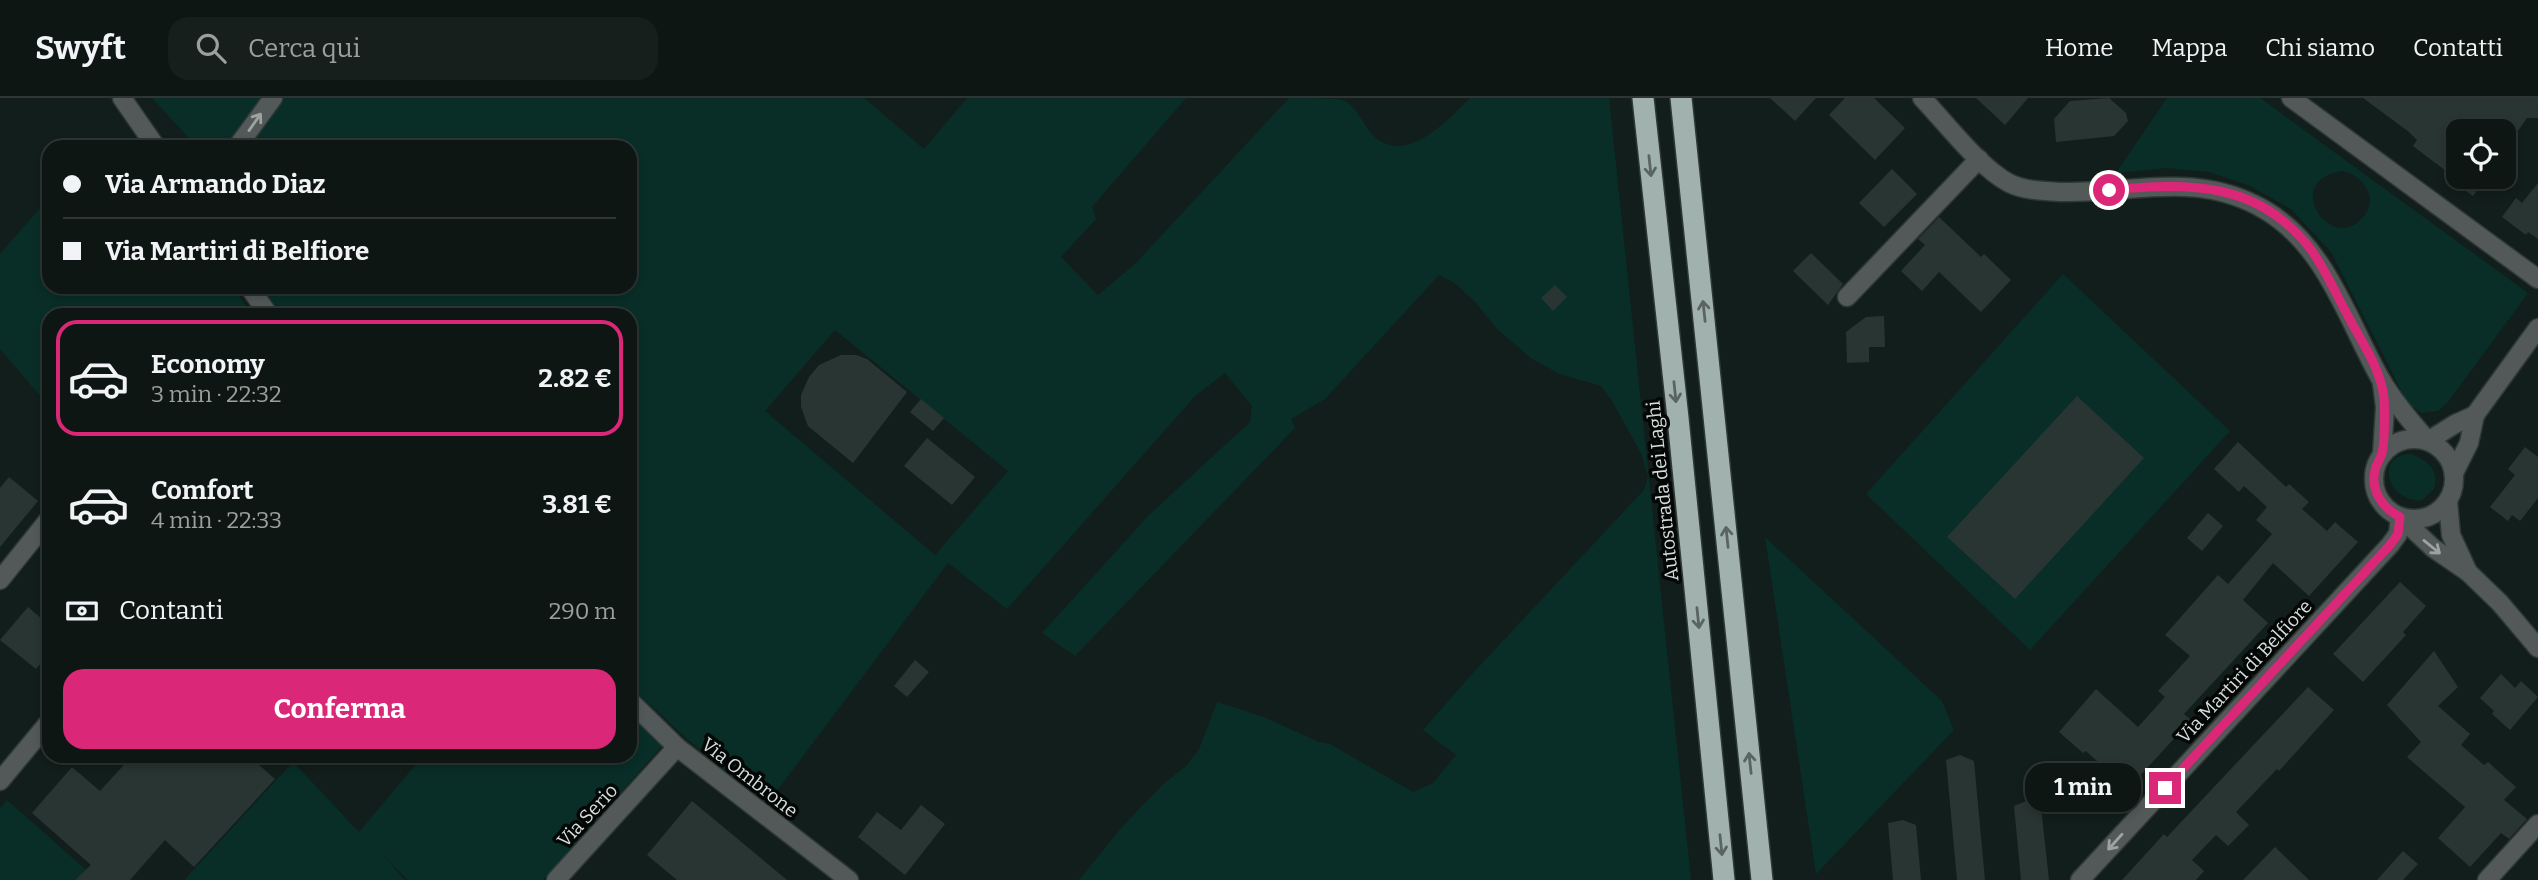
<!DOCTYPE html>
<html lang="it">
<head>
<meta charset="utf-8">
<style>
  :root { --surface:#0e1614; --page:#171f1d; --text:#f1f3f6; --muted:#9b9fa0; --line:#2e3534; --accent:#db2777 }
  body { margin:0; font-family:Bitter,serif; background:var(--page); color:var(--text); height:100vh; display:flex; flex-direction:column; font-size:26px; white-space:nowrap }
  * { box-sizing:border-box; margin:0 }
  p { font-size:23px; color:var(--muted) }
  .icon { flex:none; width:38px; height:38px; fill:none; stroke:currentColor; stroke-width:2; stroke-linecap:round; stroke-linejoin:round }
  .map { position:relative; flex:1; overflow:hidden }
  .panel { position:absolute; left:42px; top:210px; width:595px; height:455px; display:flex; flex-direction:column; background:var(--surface); border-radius:21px; box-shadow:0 4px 10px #0003,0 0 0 2px var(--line) }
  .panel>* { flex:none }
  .hud { position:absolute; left:42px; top:42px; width:595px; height:154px; border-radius:21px; box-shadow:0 4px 10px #0003,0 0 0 2px var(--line); display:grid; align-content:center; height:154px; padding:0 21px; background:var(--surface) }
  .fabs { position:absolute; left:2446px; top:21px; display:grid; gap:14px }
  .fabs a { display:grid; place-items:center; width:70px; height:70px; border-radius:14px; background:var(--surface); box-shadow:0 4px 10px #0003,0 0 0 2px var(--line); font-size:35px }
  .end { position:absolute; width:32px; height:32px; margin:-16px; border:9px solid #db2777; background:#fff; box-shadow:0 0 0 4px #fff }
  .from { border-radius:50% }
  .bubble { position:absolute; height:49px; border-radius:21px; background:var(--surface); box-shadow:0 4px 10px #0003,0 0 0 2px var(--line); font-size:23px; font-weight:700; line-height:49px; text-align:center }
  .hud b { display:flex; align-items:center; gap:24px; height:66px; font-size:26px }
  .hud b+b { border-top:2px solid var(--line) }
  .hud i { width:18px; height:18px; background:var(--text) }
  ul { padding:12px 0 0; list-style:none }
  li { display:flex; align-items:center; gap:21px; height:116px; margin:0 14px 10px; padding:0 7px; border:4px solid transparent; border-radius:21px }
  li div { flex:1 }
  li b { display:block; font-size:26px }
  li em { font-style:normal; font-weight:700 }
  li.active { border-color:var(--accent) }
  li>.icon { width:63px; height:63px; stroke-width:1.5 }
  .pay { display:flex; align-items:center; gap:18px; height:77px; padding:0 21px; font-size:26px }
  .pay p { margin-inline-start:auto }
  .primary-button { display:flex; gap:14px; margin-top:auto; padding:14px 21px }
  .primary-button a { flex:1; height:80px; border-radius:21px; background:var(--accent); color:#fff; font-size:28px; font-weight:700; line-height:80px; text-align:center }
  header { display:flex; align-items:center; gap:42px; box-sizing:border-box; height:98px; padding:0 35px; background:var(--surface); border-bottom:2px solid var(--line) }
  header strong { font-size:33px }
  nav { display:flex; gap:38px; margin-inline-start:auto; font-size:24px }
  .search { width:490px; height:63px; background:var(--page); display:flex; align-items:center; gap:18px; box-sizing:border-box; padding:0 24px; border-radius:21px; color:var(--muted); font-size:26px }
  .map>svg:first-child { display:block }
</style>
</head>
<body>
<header>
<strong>Swyft</strong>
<div class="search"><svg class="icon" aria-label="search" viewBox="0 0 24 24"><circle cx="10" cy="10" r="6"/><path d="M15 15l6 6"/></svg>Cerca qui</div>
<nav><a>Home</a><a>Mappa</a><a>Chi siamo</a><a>Contatti</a></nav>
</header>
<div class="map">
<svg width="2538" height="782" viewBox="0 0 2538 782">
  <rect width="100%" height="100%" fill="#121e1b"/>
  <!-- green -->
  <g fill="#082e27" fill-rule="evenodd">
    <path d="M152,0h712l60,51 43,-51h219l-94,109 4,12 -35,38 37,38 38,-32 153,-165c13,0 44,0 54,2 13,6 19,22 28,33 32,36 76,-12 99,-35h139l82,782h-612l43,-53 40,-42 24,-19 13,-17 18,-47 47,15 55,25 11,2 83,48 20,-9 23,-28 -33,-25 49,-56 172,-184 4,-13 -7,-24 -29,-52 -11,-15 -41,-12 -28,-15 -35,-30 -21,-26 -20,-19 -17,-9 -114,124 -34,20 4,9 -220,228 -33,-23 107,-118 101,-93 2,-16 -27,-33 -30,23 -188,213 -59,-46 -181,241 -80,-65 -57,-53v-371h-347l-22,-28h369v-140h-433zM835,232l173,141 -73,84 -170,-144z"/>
    <path d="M2167,0h93l268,195 -80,109 -10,9 -16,2 -14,-9 -77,-152 -40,-43 -41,-23 -41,-14 -43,-4 -50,5zM2343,73c19,4 36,26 21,45 -32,41 -85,-36 -21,-45z"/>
    <path d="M49,100v89h183l21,28h-204v91l-49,-57v-95z"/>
    <path d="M2063,176l167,157 -200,219 -164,-156z"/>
    <path d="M2411,356c16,6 29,16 23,35l-12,11c-35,3 -48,-46 -11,-46z"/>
    <path d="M1765,439l177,164 12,29 -138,144z"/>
    <path d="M630,616l32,32 -119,134h-135l-26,-26 23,26h-221l109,-118 66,70 64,-76h207z"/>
    <path d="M7,702l79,70 -11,10h-75v-72z"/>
  </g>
  <!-- building -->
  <g fill="#283532">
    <path d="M1770,0h46l-21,23z"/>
    <path d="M1845,0h29l31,30 -30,32 -46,-45z"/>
    <path d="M1976,0h52l-23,27z"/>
    <path d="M2109,0l17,15 2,8 -14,15 -58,6 -2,-23 16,-18z"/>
    <path d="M2363,0h175v20h-11l-23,33v-20h-45v46h28l-14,19 -27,-19h8l-41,-31 4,-6 -8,-8z"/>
    <path d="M1892,71l25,25 -33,33 -25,-24z"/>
    <path d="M2538,85v56l-10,-7 -2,3 -24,-18 14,-19 6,5z"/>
    <path d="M1939,119l42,40 3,-3 27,26 -30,32 -42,-40 -17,19 -21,-20 24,-26 -7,-6z"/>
    <path d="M1811,155l32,31 -15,21 -35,-34z"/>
    <path d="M1555,187l12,12 -14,14 -12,-13z"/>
    <path d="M1884,218l1,31h-16v15l-22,1 -1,-31 20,-15z"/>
    <path d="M841,257h15l11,4 40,33 -54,71 -45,-37 -7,-19v-12l8,-18 10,-12z"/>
    <path d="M2077,298l67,62 -129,141 -68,-62z"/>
    <path d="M921,301l23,19 -11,13 -23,-19z"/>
    <path d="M927,340l48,39 -23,28 -48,-39z"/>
    <path d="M2238,344l48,45 3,-3 20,18 -7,7 25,22 8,-9 23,20 -49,54 -36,-33 -30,37 25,23 -84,91 7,6 -63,69 -42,-38 -3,2 -24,-21 37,-43 42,38 27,-30 -7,-6 32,-35 -25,-21 53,-60 10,9 44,-50 -16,-14 11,-13 -23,-21 -5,6 -25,-23z"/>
    <path d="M2525,349l13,10v41l-18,23 -8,-6 -4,6 -18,-14 25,-32 -7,-6z"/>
    <path d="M9,379l29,24 -38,46v-59z"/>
    <path d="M2208,415l15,13 -21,25 -15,-13z"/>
    <path d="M2400,484l26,24 -23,26 3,3 -43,47 -30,-28z"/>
    <path d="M28,509l21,18v28l-13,16 -36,-29z"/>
    <path d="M2434,553l24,36 -20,19 32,28 -9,11 23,20 4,-3 28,25 -12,13 23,19 -18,20 -8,-6 -31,34 -32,-29 27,-31 -58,-50 14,-15 -34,-37z"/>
    <path d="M915,562l14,12 -22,25 -13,-11z"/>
    <path d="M2501,576l14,14 6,-7 17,16 -28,33 -18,-16 2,-3 -14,-13z"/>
    <path d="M2308,589l26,23 -55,61 -2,-2 -41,43 13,13 -21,21 -12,-11 -24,25 12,11 -8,9h-74l42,-46 3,3z"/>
    <path d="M1960,657l14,6 11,119h-28l-11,-120z"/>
    <path d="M132,658h117l26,23 -81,88 -29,-27 -35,40h-55l16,-15 -59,-52 40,-46 28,24z"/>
    <path d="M692,703l95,79h-110l-30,-25z"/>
    <path d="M2026,703l15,7 8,72h-28l-7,-74z"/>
    <path d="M921,707l24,19 -40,51 -47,-38 19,-25 24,18z"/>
    <path d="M1903,722l13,5 5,55h-28l-5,-57z"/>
    <path d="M2275,749l34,33h-66z"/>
    <path d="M2403,753l15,13 -15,16h-26z"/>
  </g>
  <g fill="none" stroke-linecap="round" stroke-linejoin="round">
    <defs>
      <g id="minor">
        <path d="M122,0l34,49"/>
        <path d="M1922,0c24,25 58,70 87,85 16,8 35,8 53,9 71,2 136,-22 203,18 61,36 82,109 115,168 13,23 31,44 48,63l27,-17 20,-9"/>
        <path d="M2291,0l247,181"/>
        <path d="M237,49l36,-49"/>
        <path d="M249,189l20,28"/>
        <path d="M1847,199l132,-138"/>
        <path d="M2382,286l3,23 -3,48"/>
        <circle cx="2414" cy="381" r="40"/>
        <path d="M2454,375l15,-30 6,-28 63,-87"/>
        <path d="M2448,404l3,33 17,37"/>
        <path d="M2400,419l33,31 35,24 32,31 38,45"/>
        <path d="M0,482l49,-61"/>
        <path d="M630,603l47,46 172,133"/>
        <path d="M0,683l49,-59"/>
        <path d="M556,782l121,-133"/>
        <path d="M2080,782l310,-335 8,-11 2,-17"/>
        <path d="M2487,782l51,-56"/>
      </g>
      <g id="highway">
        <path d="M1643,0l35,320 46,462"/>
        <path d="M1681,0l81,782"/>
      </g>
    </defs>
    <!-- minor casing -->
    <use href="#minor" stroke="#2e3936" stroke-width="21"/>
    <!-- highway casing -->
    <use href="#highway" stroke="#2e3936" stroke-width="24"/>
    <!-- minor -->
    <use href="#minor" stroke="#535958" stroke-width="18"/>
    <!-- highway -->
    <use href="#highway" stroke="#a1b1ad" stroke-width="21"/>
  </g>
  <!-- one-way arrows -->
  <defs><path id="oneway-shaft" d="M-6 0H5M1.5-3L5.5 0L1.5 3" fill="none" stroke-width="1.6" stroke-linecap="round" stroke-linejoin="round" transform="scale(1.75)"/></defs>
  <g stroke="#9ca3a1">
    <use href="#oneway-shaft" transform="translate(255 24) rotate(-55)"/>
    <use href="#oneway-shaft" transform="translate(2432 449) rotate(39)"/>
    <use href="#oneway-shaft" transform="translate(2115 744) rotate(132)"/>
  </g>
  <g stroke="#5a6462">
    <use href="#oneway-shaft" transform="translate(1650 68) rotate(84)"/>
    <use href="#oneway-shaft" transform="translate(1704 213) rotate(-96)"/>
    <use href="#oneway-shaft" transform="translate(1675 294) rotate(84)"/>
    <use href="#oneway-shaft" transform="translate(1727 439) rotate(-96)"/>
    <use href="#oneway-shaft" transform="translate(1698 520) rotate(84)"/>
    <use href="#oneway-shaft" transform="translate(1750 665) rotate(-96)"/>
    <use href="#oneway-shaft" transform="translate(1721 747) rotate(84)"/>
  </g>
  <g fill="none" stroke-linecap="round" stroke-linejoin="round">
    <!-- route -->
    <path stroke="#db2777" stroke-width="9" d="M2109,92c79,-7 150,-10 203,61 14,20 24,43 36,65 13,25 33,53 36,82 1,11 1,49 -3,58 -2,5 -5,9 -6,14 -5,21 8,38 25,47l-2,17 -8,11 -225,243"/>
  </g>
  <g text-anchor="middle" stroke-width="7" stroke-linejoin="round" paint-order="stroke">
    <!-- street labels -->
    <g font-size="19" fill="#d7dfdd" stroke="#040706">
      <text transform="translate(1662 393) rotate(-96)" y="7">Autostrada dei Laghi</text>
      <text transform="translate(2244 573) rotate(-47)" y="7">Via Martiri di Belfiore</text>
      <text transform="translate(750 679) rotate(38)" y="7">Via Ombrone</text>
      <text transform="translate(587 717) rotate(-47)" y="7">Via Serio</text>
    </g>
  </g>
</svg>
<div class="fabs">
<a><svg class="icon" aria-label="locate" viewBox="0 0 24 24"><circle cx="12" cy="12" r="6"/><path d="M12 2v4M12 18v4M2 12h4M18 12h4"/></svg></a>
</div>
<i class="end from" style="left:2109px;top:92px"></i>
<i class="end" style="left:2165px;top:690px"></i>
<div class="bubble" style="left:2025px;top:665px;width:116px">1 min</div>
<div class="hud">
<b><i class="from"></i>Via Armando Diaz</b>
<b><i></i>Via Martiri di Belfiore</b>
</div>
<section class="panel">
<ul>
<li class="active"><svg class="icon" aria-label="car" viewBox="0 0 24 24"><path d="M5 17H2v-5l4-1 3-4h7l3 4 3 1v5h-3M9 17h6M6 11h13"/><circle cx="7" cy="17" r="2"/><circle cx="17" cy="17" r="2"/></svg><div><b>Economy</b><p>3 min · 22:32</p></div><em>2.82 €</em></li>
<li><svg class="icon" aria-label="car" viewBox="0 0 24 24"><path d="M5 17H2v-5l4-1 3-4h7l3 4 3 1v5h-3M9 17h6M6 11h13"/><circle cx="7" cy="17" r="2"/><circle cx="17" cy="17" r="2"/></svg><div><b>Comfort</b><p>4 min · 22:33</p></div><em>3.81 €</em></li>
</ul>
<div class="pay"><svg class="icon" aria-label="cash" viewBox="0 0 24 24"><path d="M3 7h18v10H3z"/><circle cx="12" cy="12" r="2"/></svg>Contanti<p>290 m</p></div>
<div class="primary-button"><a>Conferma</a></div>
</section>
</div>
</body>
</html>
